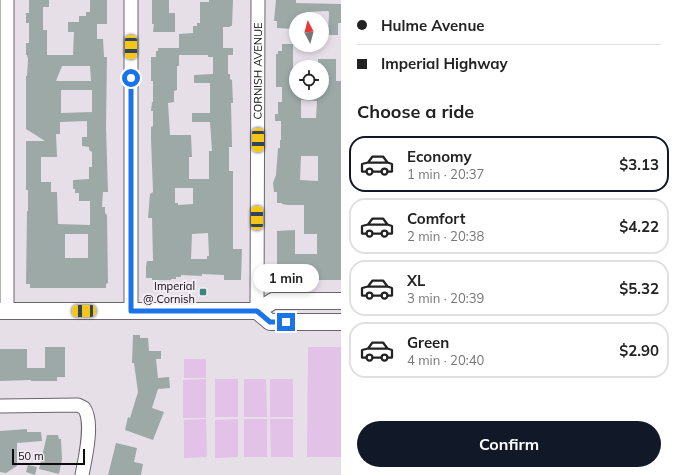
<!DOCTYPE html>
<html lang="en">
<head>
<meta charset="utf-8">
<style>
  :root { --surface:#fff; --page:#f2f2f2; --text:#222; --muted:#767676; --line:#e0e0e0; --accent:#111827 }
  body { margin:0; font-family:Mulish,sans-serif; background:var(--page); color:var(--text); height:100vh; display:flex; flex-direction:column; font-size:15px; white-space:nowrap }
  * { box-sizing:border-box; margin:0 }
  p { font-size:13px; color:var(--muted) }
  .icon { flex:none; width:22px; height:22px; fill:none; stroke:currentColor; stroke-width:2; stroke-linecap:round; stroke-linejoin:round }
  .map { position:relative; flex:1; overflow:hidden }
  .panel { display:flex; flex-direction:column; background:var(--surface); width:336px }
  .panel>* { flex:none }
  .banner { display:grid; align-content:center; height:88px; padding:0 16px; background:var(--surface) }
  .needle { width:26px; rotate:354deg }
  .tools { position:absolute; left:289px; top:12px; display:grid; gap:8px }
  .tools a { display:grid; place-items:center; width:40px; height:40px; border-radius:50%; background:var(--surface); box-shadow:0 2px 6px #0003; font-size:20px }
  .scale { position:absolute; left:12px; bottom:10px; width:73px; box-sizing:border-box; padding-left:4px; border:2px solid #0d0b0e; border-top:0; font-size:11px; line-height:14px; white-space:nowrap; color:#0d0b0e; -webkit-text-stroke:3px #f4ecf5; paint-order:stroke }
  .end { position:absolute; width:18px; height:18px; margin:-9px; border:5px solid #1a73e8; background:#fff; box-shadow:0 0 0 2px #fff }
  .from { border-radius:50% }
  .bubble { position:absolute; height:28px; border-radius:14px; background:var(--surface); box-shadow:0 2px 6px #0003; font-size:13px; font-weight:700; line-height:28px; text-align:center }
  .car { position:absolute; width:12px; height:24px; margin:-12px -6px; border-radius:5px; box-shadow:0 0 3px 1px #0007; background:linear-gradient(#f5c518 24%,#345 0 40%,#f5c518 0 76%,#345 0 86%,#f5c518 0) }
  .banner b { display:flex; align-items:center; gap:14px; height:38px; font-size:15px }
  .banner b+b { border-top:1px solid var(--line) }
  .banner i { width:10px; height:10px; background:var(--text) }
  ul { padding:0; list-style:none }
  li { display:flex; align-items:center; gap:12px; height:56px; margin:0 8px 6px; padding:0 8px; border:2px solid var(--line); border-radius:16px }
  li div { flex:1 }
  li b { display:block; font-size:15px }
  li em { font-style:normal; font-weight:700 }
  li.on { border-color:var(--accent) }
  li>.icon { width:36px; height:36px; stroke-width:1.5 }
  h2 { padding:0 16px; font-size:18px; line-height:48px }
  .cta { display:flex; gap:8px; margin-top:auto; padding:8px 16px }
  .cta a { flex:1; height:46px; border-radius:24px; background:var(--accent); color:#fff; font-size:16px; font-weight:700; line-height:46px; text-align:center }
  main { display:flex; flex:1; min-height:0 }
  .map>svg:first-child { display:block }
</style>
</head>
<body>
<main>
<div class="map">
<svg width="341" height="475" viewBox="0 0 341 475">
  <rect width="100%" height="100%" fill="#e7dfe8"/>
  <!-- green -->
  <g fill="#e2c2e6">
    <path d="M308,347h33v110h-34z"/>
    <rect x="184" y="359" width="22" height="19"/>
    <path d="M206,379v39h-23v-38z"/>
    <rect x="215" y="379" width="23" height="38"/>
    <path d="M244,379h22l1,38h-23z"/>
    <rect x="270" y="379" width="23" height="38"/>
    <path d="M206,419l1,38 -23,1v-38z"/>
    <path d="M238,419v38l-23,1v-38z"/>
    <rect x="244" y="419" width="23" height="38"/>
    <path d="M270,419h23v38h-22z"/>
  </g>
  <!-- building -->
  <g fill="#9ca9a7" fill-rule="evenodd">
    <path d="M29,0h20v7h-6v23h4v25h26l1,-23h-6v-10h11v-6h7v-4h4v-12h17v24h-10v15h6l1,18h3l-1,70 2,65h-5l-1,15h3v6l2,2 1,68 -2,1v4h-76v-4h-4l1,-73h1v-21h-2v-49h19l-19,-12v-53h1l1,-17 -1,-4h-1v-12h3v-20h-3v-10h3zM62,66h28l1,15h-35zM61,90h31v22l-31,1zM87,121v16h-5v9l7,1v3l3,2v15h-3v12l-16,1v9h2v4h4v8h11v24l-32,-1 -1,-32h-6v-10h-10v-25h16l-1,-23h4v-12zM65,234h23v24h-23z"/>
    <path d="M152,0h17v13h6v19h-22l1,-8h-2z"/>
    <path d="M209,0h24l-1,26h-2v1h-7v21h10v7h-5v19h2v5l2,1 1,23h-2l1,44h-3v24h4v78h9l-1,31h-17v-5l-22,-1v2l-21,-1v2h-5v2h-5v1h-19v-2h-6v-12l1,-5h6l-1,-43h-4l2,-24 3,-2 -2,-53v-12l2,-1v-15h-2l1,-9h1v-21h-2v-24h5v-6h2v-3h21v-14l14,-1v-7h4v-3h3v-21h9zM179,55h29v2h5v17l-19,1v8h16v30h-18v9h18l2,29h-3v28h-20v-22h3l-1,-22h-21l-2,-32 6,-1v-11l3,-1v-24h2zM175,188h18v16l-15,1v-2h-3zM208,233l1,23h-2v3h-16l1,-25z"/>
    <path d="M276,0h20v3l45,1v19h-3v12h-10l1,-23 -1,-1 -22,1v7h-10v8h-1v2l-18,-1v-7h-3z"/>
    <path d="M282,44h11v25h3v24h26v-26h-4v-8h18v22h5v199h-32v7h-11v-4l-21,1v-53l18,-1v24h22v-20h-13v-29h-16l-6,-1v-1h-5v-11h-3l-1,-9 3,-8 2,-27h2v-8h1v-19h-6v-7h3v-12h4v-15h-6v-33h2v-3h4zM301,100l16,1 -1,17h-15zM301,156h17v25l-18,-1z"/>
    <path d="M133,335h7v3h8l1,13h12v8h-5l2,19 11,-1 1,11 -12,1 -6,19 12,4 -11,28 -28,-10 3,-13 2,1 8,-26 -4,-29h-2z"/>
    <path d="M45,347h20v30h-8v4h-26v-1l-31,1v-32h27v19h18z"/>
    <path d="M27,429v3h14l1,9 -25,2v23l-11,7 -6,-1v-41z"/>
    <path d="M47,435h11l1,4h2l1,20 -3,15 -20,-5z"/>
    <path d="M116,443l21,5 -3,14 9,2 -2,11h-33z"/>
    <path d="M28,465l9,2 -2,8 -9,-3z"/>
  </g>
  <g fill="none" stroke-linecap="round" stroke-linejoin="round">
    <defs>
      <g id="minor">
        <path d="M7,0v311"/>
        <path d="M131,311v-311"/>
        <path id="s1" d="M257,311l1,-311"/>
        <path d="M0,406l78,-1 6,3c10,14 1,51 -2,67"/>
      </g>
      <g id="major">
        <path d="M0,311h257l16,-10h68"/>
        <path d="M257,311l13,11h71"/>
      </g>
    </defs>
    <!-- minor casing -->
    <use href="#minor" stroke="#6b646c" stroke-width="15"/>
    <!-- major casing -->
    <use href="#major" stroke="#6b646c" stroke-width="18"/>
    <!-- minor -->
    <use href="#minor" stroke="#fff" stroke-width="13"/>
    <!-- major -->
    <use href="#major" stroke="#fff" stroke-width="16"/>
  </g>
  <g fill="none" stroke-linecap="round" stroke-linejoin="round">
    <!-- route -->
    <path stroke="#1a73e8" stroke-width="5" d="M131,78v233h126l13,11h16"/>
  </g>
  <!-- markers -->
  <rect fill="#3e847a" stroke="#f4ecf5" stroke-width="1.5" x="199" y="288" width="8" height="8" rx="2"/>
  <g text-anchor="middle" stroke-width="4" stroke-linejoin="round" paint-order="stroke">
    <!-- street labels -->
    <g font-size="11" fill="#0d0b0e" stroke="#f4ecf5">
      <text dy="4" stroke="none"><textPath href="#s1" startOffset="240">CORNISH AVENUE</textPath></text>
    </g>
    <!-- poi labels -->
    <g font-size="11" fill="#0d0b0e" stroke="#f4ecf5" text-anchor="end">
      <text x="195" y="290">Imperial<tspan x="195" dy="13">@ Cornish</tspan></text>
    </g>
  </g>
</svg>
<div class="tools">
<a><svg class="needle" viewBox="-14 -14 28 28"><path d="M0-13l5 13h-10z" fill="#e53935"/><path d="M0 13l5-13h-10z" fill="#767676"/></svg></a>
<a><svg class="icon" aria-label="locate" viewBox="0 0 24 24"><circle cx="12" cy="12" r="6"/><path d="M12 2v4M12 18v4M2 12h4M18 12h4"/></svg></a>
</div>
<div class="scale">50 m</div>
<i class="end from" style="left:131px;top:78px"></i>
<i class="end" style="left:286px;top:322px"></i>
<div class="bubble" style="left:253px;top:264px;width:66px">1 min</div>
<i class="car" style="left:131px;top:47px;rotate:180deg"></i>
<i class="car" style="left:258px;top:140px;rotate:180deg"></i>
<i class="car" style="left:257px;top:218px;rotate:0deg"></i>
<i class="car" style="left:84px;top:311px;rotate:270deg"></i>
</div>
<section class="panel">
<div class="banner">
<b><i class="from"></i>Hulme Avenue</b>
<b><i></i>Imperial Highway</b>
</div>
<h2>Choose a ride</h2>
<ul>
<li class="on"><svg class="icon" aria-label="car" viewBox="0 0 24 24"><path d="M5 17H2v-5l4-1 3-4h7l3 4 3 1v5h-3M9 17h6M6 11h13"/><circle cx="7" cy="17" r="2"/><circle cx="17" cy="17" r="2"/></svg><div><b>Economy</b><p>1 min · 20:37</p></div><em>$3.13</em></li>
<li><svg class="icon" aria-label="car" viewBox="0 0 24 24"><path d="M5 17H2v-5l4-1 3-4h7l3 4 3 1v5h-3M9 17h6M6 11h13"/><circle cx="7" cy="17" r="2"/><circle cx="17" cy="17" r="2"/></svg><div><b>Comfort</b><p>2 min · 20:38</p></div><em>$4.22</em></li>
<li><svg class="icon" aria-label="car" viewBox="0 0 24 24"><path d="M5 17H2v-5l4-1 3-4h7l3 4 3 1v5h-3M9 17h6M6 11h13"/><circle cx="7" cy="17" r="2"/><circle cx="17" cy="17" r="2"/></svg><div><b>XL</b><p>3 min · 20:39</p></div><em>$5.32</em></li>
<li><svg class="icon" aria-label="car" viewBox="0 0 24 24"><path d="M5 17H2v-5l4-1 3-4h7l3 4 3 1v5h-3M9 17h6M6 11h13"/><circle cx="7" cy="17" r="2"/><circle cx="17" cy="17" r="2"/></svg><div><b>Green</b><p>4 min · 20:40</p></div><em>$2.90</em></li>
</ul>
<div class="cta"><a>Confirm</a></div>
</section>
</main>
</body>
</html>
